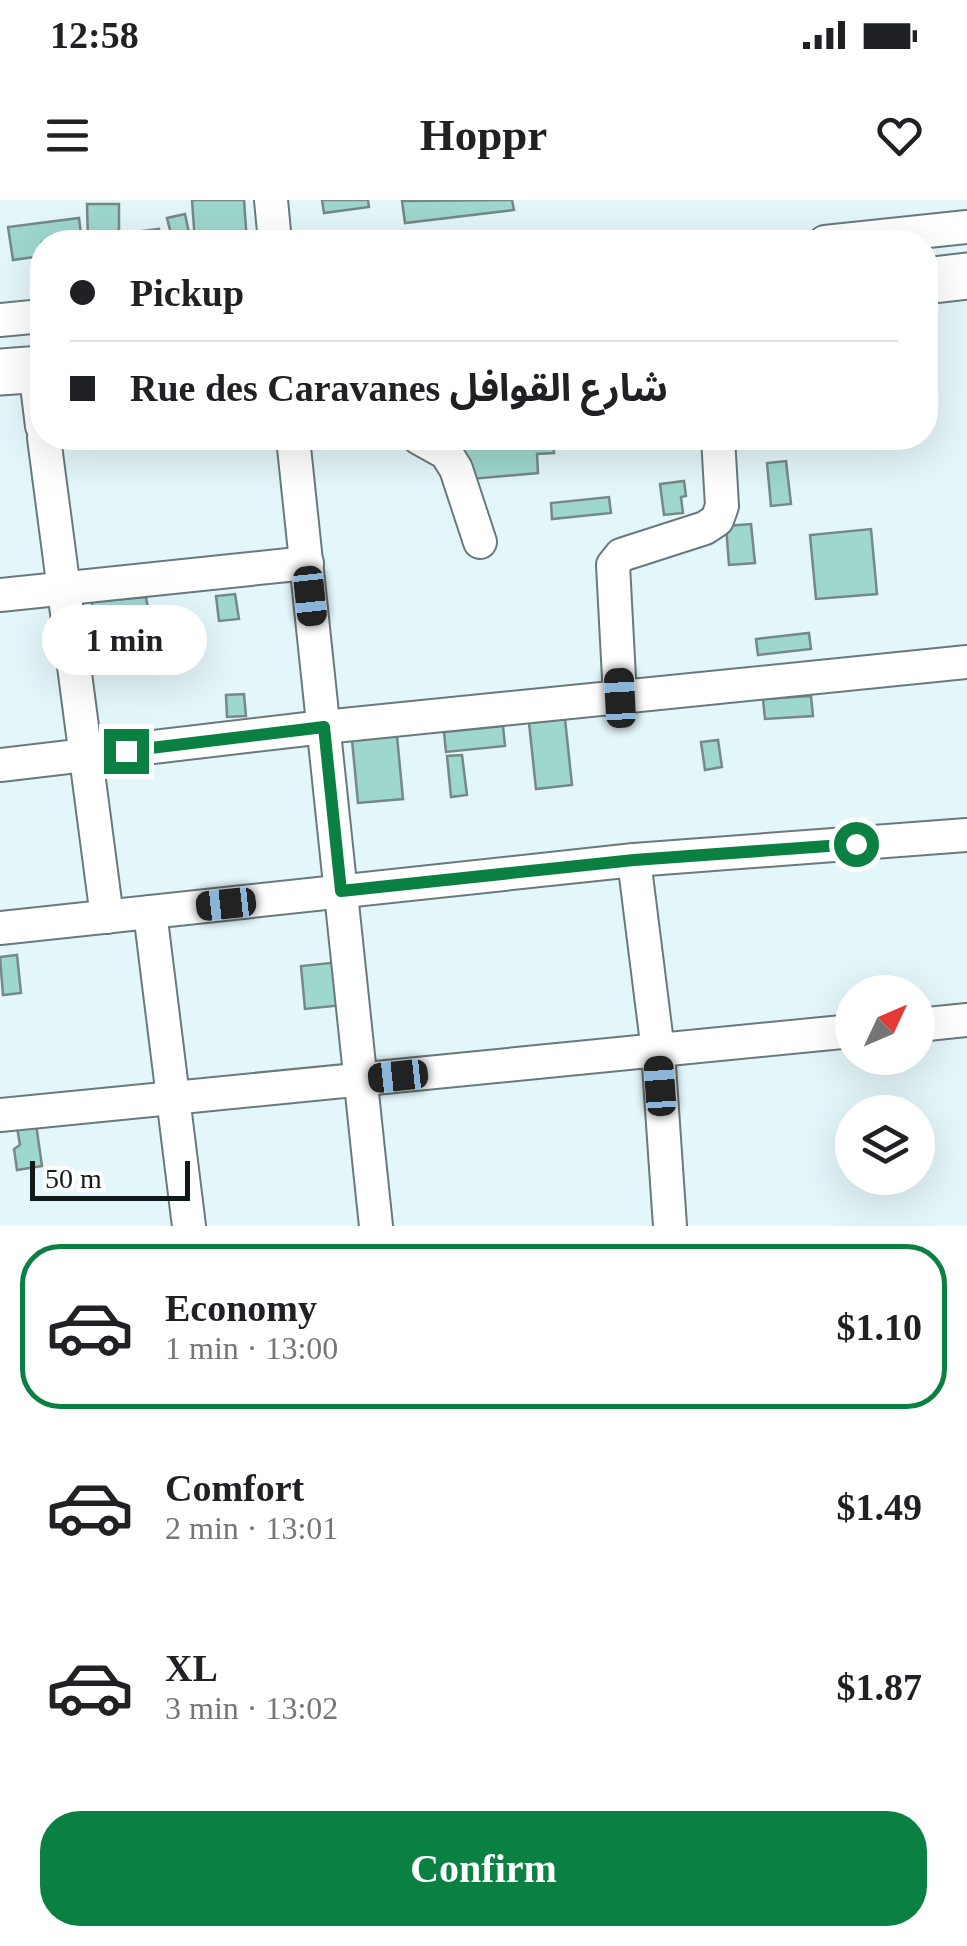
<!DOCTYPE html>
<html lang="en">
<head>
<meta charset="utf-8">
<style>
  :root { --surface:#fff; --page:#f6f6f6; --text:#202124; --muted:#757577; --line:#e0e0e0; --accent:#0b8043 }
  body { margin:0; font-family:"Times New Roman","Noto Sans Arabic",serif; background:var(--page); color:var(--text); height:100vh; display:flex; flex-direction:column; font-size:38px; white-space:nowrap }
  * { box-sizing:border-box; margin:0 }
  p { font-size:32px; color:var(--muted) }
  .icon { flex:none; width:55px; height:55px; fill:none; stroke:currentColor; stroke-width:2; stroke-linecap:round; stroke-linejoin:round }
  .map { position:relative; height:1026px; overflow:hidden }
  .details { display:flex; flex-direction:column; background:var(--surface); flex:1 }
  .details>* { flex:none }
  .hud { position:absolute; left:30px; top:30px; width:908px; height:220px; border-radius:40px; box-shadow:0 10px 40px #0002; display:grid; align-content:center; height:220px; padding:0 40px; background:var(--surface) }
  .needle { width:65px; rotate:46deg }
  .buttons { position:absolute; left:835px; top:775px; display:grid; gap:20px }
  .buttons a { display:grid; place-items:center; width:100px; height:100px; border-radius:50%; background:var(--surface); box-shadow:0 10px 40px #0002; font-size:50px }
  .scale { position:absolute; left:30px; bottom:25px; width:160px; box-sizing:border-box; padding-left:10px; border:5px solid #12191a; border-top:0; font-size:28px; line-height:35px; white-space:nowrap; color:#12191a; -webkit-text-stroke:8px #fff; paint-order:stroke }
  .end { position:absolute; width:45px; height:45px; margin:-22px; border:12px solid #0b8043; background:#fff; box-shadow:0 0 0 5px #fff }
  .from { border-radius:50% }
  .bubble { position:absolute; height:70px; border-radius:35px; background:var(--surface); box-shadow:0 10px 40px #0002; font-size:32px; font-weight:800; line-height:70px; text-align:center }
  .car { position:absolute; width:30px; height:60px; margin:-30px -15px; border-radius:12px; box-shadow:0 0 8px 2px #0007; background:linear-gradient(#222 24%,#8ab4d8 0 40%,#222 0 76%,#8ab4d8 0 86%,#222 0) }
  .hud b { display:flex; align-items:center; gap:35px; height:95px; font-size:38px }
  .hud b+b { border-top:2px solid var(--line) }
  .hud i { width:25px; height:25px; background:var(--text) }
  ul { padding:18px 0 0; list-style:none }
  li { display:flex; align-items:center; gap:30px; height:165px; margin:0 20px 15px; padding:0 20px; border:5px solid transparent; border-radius:40px }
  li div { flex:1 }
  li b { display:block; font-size:38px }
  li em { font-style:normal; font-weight:800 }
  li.selected { border-color:var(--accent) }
  li>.icon { width:90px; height:90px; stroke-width:1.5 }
  .button { display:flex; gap:20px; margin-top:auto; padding:20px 40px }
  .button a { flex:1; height:115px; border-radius:40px; background:var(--accent); color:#fff; font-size:40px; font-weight:800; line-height:115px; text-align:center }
  .status { display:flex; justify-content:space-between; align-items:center; height:70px; padding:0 50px; background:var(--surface); direction:ltr }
  .status svg { height:28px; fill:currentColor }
  header { display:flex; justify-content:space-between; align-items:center; height:130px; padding:0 40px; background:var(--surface); font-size:45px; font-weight:800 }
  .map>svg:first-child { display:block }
</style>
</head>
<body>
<div class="status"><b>12:58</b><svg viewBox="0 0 49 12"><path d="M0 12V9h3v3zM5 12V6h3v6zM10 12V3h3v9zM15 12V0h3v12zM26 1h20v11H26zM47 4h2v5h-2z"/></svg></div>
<header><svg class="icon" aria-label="menu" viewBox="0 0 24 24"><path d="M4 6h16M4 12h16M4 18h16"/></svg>Hoppr<svg class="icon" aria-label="heart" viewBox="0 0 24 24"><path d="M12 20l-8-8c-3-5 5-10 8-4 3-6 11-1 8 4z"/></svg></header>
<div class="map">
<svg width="967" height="1026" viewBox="0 0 967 1026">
  <rect width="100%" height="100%" fill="#e3f6fa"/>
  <!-- building -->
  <g fill="#9ed7ce" stroke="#778885" stroke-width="2.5">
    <path d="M192,0h52l3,42h-52z"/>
    <path d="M322,0h46l1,7 -45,6z"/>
    <path d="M512,0l2,10 -109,13 -3,-22z"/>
    <path d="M87,4h32v38h-31z"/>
    <path d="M185,14l6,28h-18l-6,-24z"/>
    <path d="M79,18l3,24h-40v14l-29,4 -5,-33z"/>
    <path d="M159,29l1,13h-24l-2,-10z"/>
    <path d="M456,238h97l1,15 -17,1 1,19 -78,7z"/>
    <path d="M786,261l5,43 -20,2 -4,-43z"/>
    <path d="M684,281l2,15 -5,1 2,16 -19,2 -4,-31z"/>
    <path d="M609,297l2,16 -59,6 -1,-16z"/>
    <path d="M751,324l4,39 -26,2 -3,-39z"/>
    <path d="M871,329l6,65 -61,5 -6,-64z"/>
    <path d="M235,394l4,25 -20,2 -3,-25z"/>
    <path d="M146,397l11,66 -62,7 -3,-68z"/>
    <path d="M809,433l2,16 -53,6 -2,-16z"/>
    <path d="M244,494l2,22 -19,1 -1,-22z"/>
    <path d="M811,496l2,20 -48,3 -2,-20z"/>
    <path d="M565,519l7,66 -36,4 -7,-66z"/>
    <path d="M503,526l2,20 -59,6 -2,-20z"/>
    <path d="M397,536l6,63 -45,4 -6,-63z"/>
    <path d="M718,540l4,27 -17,3 -4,-28z"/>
    <path d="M462,555l5,40 -16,2 -4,-41z"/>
    <path d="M17,755l4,38 -18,2 -3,-38z"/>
    <path d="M340,762l4,43 -39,4 -4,-43z"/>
    <path d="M36,924l6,42 -25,4 -3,-21 6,-4 -3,-18z"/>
  </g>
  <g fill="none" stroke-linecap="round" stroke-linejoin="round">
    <defs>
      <g id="minor">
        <path d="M271,0l4,42"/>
        <path d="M825,42l142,-15"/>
        <path d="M0,120l42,-4"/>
        <path d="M35,169l7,57"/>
        <path d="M44,238l63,479"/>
        <path d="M293,238l83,788"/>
        <path d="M419,238l27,15 10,16 24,73"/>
        <path d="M0,395l307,-32"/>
        <path d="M620,497l-7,-132 8,-10 84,-27 12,-8 5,-14 -4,-68"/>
        <path d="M0,565l324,-38 643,-65"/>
        <path d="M634,660l24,191 12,175"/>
        <path d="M150,712l39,314"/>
        <path d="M0,728l634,-68 333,-25"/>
        <path d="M918,825l49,-5"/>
        <path d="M0,915l852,-84"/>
      </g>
      <g id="highway">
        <path d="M925,81l42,-5"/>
        <path d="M0,172l42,-3"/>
      </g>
    </defs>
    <!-- minor casing -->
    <use href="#minor" stroke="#69797d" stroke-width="36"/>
    <!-- highway casing -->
    <use href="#highway" stroke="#69797d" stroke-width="49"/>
    <!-- minor -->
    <use href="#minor" stroke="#fff" stroke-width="32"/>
    <!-- highway -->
    <use href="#highway" stroke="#fff" stroke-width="45"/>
  </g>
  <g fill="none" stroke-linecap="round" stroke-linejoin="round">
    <!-- route -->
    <path stroke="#0b8043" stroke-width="12" d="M126,551l198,-24 17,164 293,-31 222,-16"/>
  </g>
</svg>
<div class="buttons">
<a><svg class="needle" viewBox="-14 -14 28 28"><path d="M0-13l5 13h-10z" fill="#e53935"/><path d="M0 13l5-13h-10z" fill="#757577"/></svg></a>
<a><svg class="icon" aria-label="layers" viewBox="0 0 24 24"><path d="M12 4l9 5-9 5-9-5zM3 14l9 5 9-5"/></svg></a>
</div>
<div class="scale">50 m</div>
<i class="end from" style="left:856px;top:644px"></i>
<i class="end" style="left:126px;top:551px"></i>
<div class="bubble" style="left:42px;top:405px;width:165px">1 min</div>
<i class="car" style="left:310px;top:396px;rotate:174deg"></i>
<i class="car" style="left:620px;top:498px;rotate:357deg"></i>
<i class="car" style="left:226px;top:704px;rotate:264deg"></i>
<i class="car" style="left:398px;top:876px;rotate:264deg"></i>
<i class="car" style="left:660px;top:886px;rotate:356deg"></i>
<div class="hud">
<b><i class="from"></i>Pickup</b>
<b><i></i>Rue des Caravanes شارع القوافل</b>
</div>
</div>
<section class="details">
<ul>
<li class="selected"><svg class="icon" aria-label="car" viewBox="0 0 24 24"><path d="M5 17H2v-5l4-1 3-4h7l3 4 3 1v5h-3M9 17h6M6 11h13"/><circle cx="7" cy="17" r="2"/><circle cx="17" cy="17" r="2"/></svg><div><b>Economy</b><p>1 min · 13:00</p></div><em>$1.10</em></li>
<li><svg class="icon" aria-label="car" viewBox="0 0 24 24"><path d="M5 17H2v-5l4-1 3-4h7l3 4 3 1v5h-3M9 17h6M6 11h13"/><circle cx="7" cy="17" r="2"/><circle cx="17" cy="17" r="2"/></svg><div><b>Comfort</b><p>2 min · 13:01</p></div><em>$1.49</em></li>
<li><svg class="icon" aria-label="car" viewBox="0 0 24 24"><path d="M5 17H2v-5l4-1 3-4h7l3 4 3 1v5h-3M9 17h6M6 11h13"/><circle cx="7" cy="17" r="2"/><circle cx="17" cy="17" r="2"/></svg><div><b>XL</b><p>3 min · 13:02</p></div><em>$1.87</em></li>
</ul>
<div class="button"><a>Confirm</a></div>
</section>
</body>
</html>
